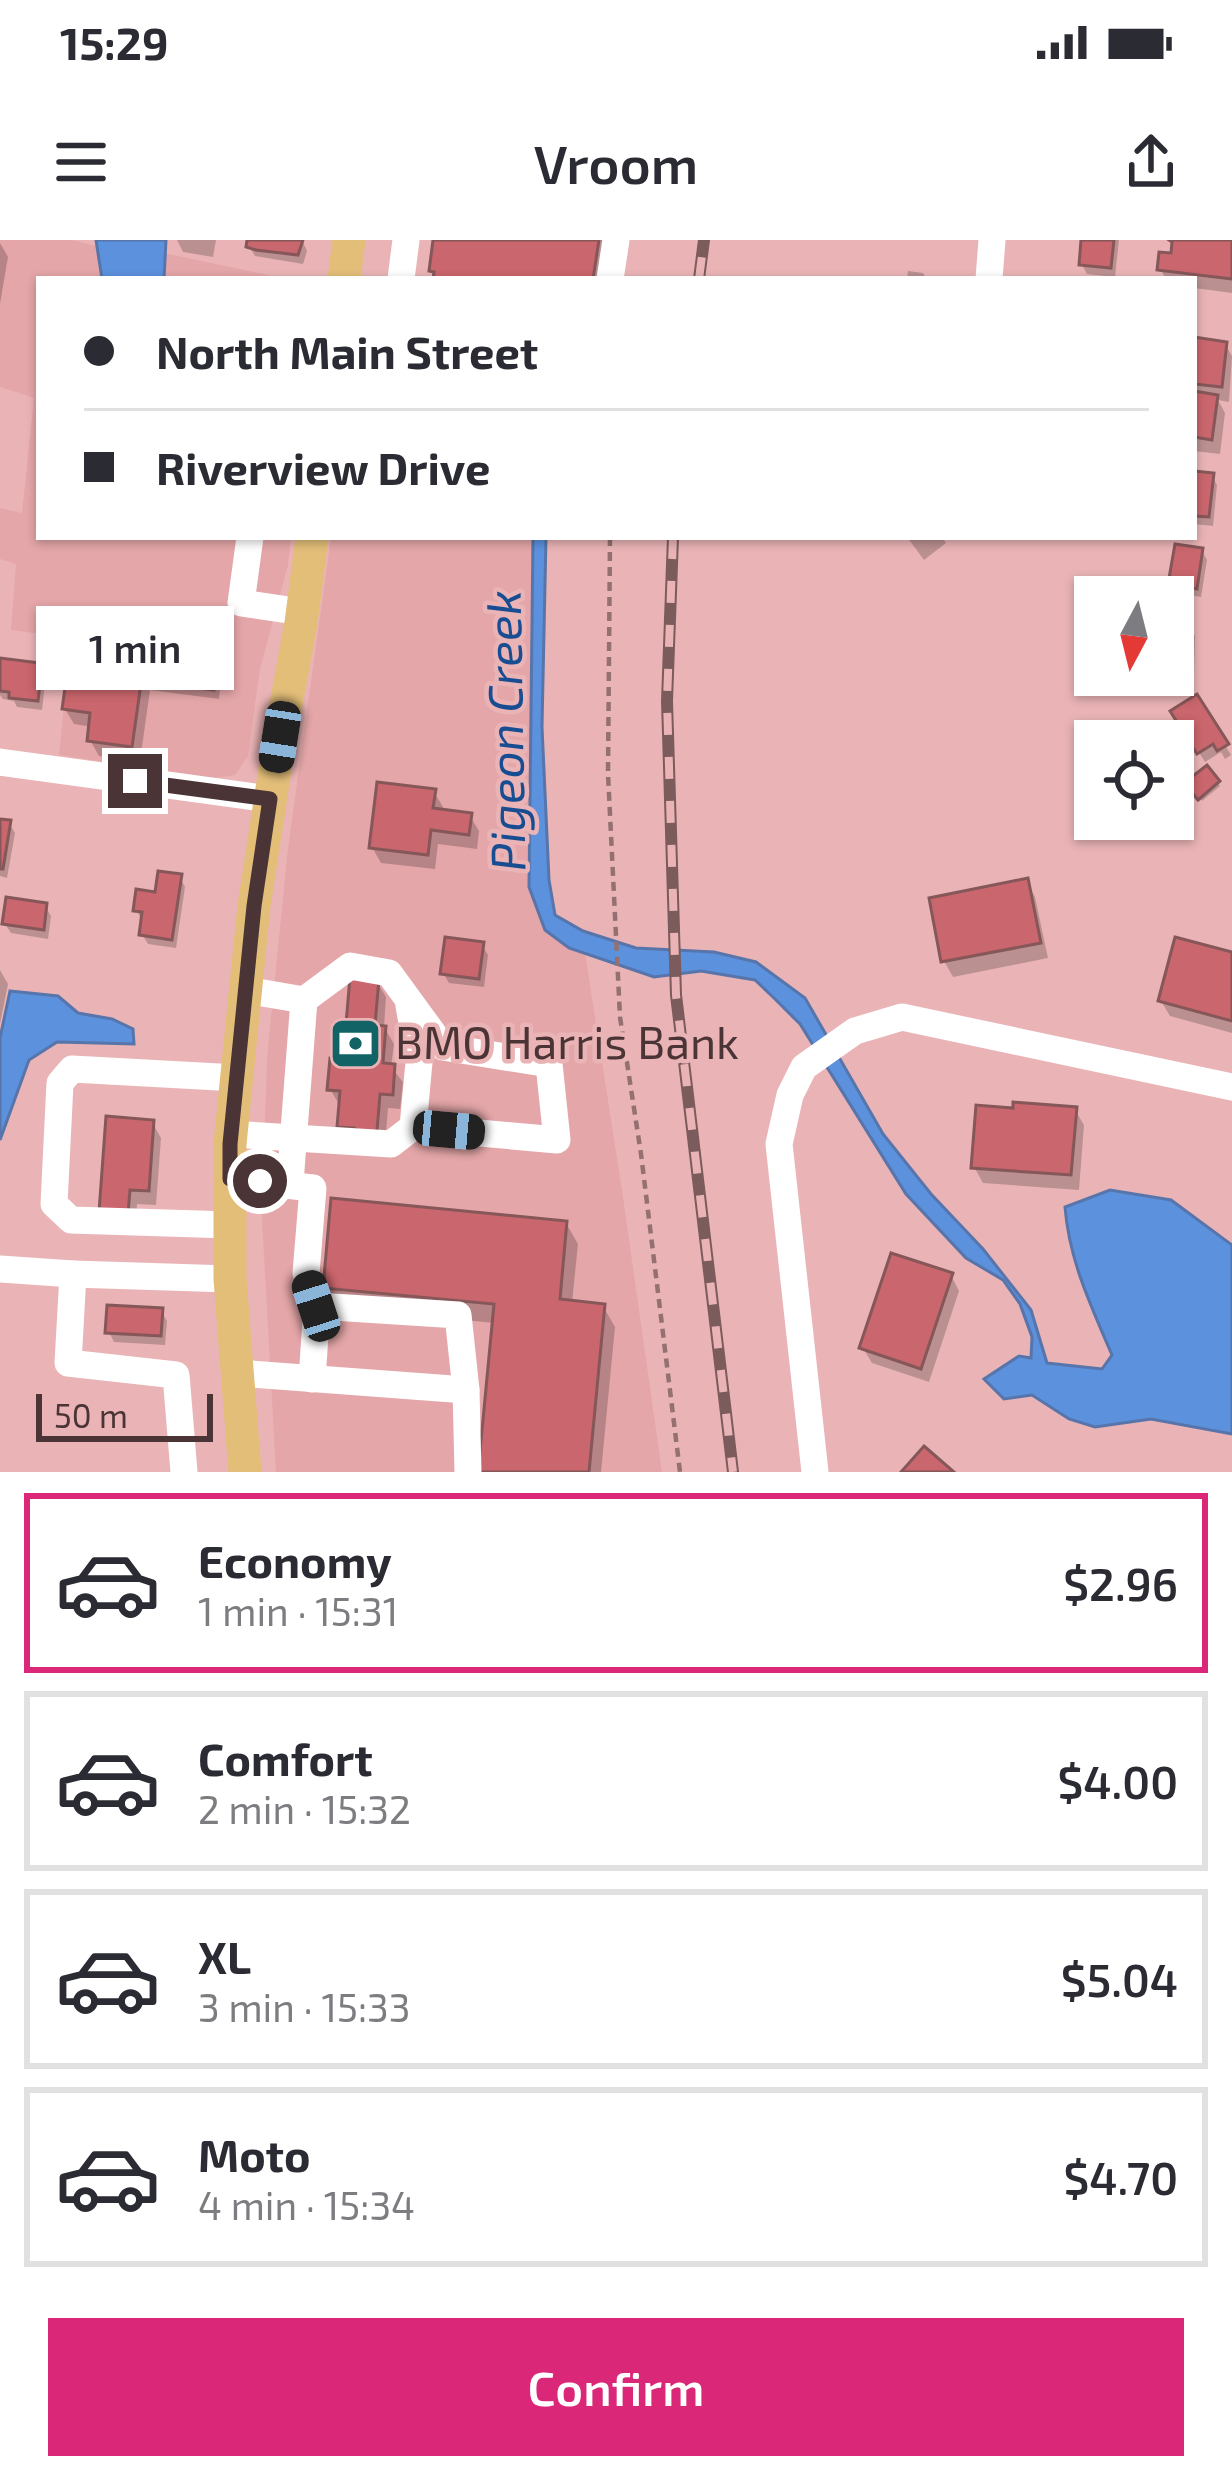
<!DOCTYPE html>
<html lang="en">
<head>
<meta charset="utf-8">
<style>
  :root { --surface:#fff; --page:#f2f2f3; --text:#2b2b33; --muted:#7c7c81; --line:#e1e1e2; --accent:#db2777 }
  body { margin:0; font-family:"Exo 2",sans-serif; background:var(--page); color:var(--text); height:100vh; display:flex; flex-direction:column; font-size:45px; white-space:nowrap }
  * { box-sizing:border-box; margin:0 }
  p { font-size:39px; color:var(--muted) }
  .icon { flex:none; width:66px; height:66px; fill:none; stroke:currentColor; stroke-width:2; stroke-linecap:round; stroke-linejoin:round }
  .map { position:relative; height:1232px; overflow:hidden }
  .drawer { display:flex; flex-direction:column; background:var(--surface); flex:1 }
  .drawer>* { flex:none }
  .top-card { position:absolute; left:36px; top:36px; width:1161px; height:264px; border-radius:0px; box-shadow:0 3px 9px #0004; display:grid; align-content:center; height:264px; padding:0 48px; background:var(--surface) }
  .needle { width:78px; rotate:187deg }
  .controls { position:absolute; left:1074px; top:336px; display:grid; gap:24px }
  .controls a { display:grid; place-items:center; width:120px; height:120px; border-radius:0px; background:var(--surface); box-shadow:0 3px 9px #0004; font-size:60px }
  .scale { position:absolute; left:36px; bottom:30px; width:177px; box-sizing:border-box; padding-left:12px; border:6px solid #4a3435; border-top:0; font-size:33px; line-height:42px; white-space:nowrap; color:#4a3435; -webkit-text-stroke:9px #eab4b6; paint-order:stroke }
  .end { position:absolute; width:54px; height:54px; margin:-27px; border:15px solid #4a3435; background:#fff; box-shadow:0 0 0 6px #fff }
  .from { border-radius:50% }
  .bubble { position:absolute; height:84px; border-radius:0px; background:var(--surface); box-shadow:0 3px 9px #0004; font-size:39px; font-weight:600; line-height:84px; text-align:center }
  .car { position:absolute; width:36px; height:72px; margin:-36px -18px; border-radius:15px; box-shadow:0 0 9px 3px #0007; background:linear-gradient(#222 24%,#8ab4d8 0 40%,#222 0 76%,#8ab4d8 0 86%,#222 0) }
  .top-card b { display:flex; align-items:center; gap:42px; height:114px; font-size:45px }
  .top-card b+b { border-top:3px solid var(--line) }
  .top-card i { width:30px; height:30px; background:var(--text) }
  ul { padding:21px 0 0; list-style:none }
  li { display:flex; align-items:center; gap:36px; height:180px; margin:0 24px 18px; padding:0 24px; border:6px solid var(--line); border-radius:0px }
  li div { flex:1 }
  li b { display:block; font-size:45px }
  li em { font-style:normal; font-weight:600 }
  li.on { border-color:var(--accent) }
  li>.icon { width:108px; height:108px; stroke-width:1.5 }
  .cta { display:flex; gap:24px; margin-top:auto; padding:24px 48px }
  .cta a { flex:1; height:138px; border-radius:0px; background:var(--accent); color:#fff; font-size:48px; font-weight:600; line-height:138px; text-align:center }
  .status { display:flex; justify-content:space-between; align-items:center; height:84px; padding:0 60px; background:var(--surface); direction:ltr }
  .status svg { height:33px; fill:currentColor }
  header { display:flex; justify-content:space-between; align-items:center; height:156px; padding:0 48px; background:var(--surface); font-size:54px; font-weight:600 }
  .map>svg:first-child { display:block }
</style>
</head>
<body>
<div class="status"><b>15:29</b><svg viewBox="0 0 49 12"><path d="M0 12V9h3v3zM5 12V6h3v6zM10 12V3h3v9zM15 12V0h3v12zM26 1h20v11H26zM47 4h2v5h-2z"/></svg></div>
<header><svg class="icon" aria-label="menu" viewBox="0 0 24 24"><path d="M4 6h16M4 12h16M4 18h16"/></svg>Vroom<svg class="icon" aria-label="share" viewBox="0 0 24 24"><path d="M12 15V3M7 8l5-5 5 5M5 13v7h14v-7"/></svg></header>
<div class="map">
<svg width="1232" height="1232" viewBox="0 0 1232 1232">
  <rect width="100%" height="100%" fill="#eab4b6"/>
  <!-- built -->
  <g fill="#e4a6a8">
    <path d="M0,0h72l24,6 6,33h-63v258h252l-3,28 -28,104 -12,87 -13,19 -22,3 -154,-23 12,-117 -60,-8 5,-66 -16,-5v-51l22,5 12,-115 -34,-11z"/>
    <path d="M164,13l122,26h-122z"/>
    <path d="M331,297h202l-4,350 40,61 16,5 37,237 40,282h-386l-14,-252 5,-162 21,-210z"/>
  </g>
  <!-- water -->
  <g fill="#5c91dd" stroke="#5775ab" stroke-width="3">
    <path d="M96,0h70l-2,39h-62z"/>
    <path d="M533,297h13l-4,190 7,153 6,35 28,16 53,17 78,4 42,10 49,36 78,136 48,60 52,55 48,61 16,53 55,6 10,-14c-21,-49 -43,-95 -47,-148l45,-17 61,10 61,45v189l-81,-15 -56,8 -26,-8 -37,-24 -28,4 -20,-20 35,-23 12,2 1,-21 -12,-33 -17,-24 -37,-22 -60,-64 -106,-170 -26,-26 -19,-18 -54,-9 -47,6 -85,-29 -24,-18 -16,-43z"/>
    <path d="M10,751l48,5 20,17 34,6 21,10 1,15 -77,-2 -28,18 -29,80v-102z"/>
  </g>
  <!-- shadow -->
  <g fill="#0003">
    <path d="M177,0h39l-3,17 -30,-5z"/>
    <path d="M250,0h52l5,11 -4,13 -48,-8 -6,-10z"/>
    <path d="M435,0h177l-5,39h-171l-4,-9z"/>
    <path d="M1084,0h35l-4,37 -28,-3 -5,-9z"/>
    <path d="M1172,0h60v53l-38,-5v-9h-28l-6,-10 14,-13z"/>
    <path d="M0,3l8,14 -8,47z"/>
    <path d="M908,31l15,2 4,6h-20z"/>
    <path d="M1194,100l31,4 7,12 -3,46 -11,-2 7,13 -5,41 -26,-3z"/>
    <path d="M1194,234l18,2 5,9 -4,41 -19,-2z"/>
    <path d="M907,297h35l4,6 -22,17z"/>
    <path d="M1202,311l5,9 -6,37 -24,-4 -5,-9z"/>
    <path d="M1173,386l16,1 6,9 -1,37 -21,-1z"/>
    <path d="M66,410l6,10 73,-9 5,9 67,2 5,9 -3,28 -69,-9 -10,71 -41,-5 -9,-16 2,-13 -18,-3 -9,-15 3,-22 -23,-3 -3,26 -25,-3 -3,-6 -11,-2 -3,-4v-33l43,4z"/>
    <path d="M1196,458l35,57 -6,4 -4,-7 -16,10 -31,-50z"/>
    <path d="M1206,529l14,17 -18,15 -14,-17z"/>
    <path d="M434,552l9,15 -1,5 28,4 9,15 -2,18 -39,-5 -3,25 -54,-6 -9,-16z"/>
    <path d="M0,582l9,1 6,10 -8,45 -7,-2z"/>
    <path d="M180,637l5,10 -9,61 -28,-4 -6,-10v-14l-6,-10z"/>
    <path d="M1027,642l8,15 13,61 -95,19 -9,-16z"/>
    <path d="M45,666l6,10 -3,23 -37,-6 -6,-9z"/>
    <path d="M482,705l6,10 -4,32 -35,-4 -6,-10z"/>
    <path d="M1232,715v78l-62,-17 -9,-15z"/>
    <path d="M0,730l8,14 -8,40z"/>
    <path d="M377,742l9,15 -2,30 10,17 -3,23 12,15 -3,27 -12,-1 -4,49 -35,-15 -9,-16 -1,-22 -9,-15 16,-27z"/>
    <path d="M1075,870l9,15 -5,65 -96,-7 -9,-16z"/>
    <path d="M152,882l9,16 -5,67 -19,-1 -1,24 -25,-2z"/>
    <path d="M566,983l12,21 -6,59 31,3 12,21 -14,145h-120l14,-149 -157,-15 -12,-21z"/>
    <path d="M951,1035l8,16 -30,91 -57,-19 -9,-15z"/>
    <path d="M161,1071l6,10 -2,24 -51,-3 -5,-10z"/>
  </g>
  <!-- building -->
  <g fill="#ca666d" stroke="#865759" stroke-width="3">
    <path d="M247,0h56l-5,15 -42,-5 -10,-3z"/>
    <path d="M433,0h166l-6,39h-160l1,-7 -5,-1z"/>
    <path d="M1081,0h33l-3,28 -32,-3z"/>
    <path d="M1169,0h63v39l-75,-9 2,-18 12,1 1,-11z"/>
    <path d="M1194,97l33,5 -5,45 -28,-3z"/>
    <path d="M1194,151l24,4 -6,45 -18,-3z"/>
    <path d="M1194,231l20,2 -5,44 -15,-1z"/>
    <path d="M1175,304l28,4 -6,41 -29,-5z"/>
    <path d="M1173,383l18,1 -1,40 -17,-1z"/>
    <path d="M72,398l74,10 -14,99 -45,-6 3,-28 -28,-4z"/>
    <path d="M42,405l26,2 -3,31 -24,-2 -3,25 -29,-3v-6l-9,-1v-33l40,5z"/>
    <path d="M148,409l70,10 -4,31 -70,-9z"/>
    <path d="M1197,454l32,50 -12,7 -4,-7 -16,10 -27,-43z"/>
    <path d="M1207,525l13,16 -22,19 -14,-17z"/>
    <path d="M377,542l59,7 -3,19 39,5 -3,22 -38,-5 -3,25 -59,-7z"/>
    <path d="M0,579l11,1 -8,49h-3z"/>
    <path d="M158,631l24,3 -10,66 -33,-5 3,-23 -9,-1 3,-22 19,3z"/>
    <path d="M1028,638l13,65 -100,19 -12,-64z"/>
    <path d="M6,657l41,6 -3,27 -42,-6z"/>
    <path d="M445,697l39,5 -5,37 -39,-5z"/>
    <path d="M1175,697l57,15v69l-74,-20z"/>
    <path d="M350,737l29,2 -4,46 11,1 -3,37 12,1 -2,31 -13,-1 -4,49 -22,-15 -17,-1 3,-36 -13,-1 3,-32 13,1z"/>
    <path d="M1013,862l64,5 -6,68 -100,-7 5,-63 37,3z"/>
    <path d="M106,876l48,4 -5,71 -19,-1 -2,24 -29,-2z"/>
    <path d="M331,958l236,23 -7,78 45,5 -16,168h-111l16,-168 -171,-16z"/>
    <path d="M891,1013l62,20 -32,96 -62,-21z"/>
    <path d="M107,1065l56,3 -2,28 -56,-3z"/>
    <path d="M924,1206l30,26h-53z"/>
  </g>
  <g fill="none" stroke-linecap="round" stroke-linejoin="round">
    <!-- path -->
    <path stroke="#957071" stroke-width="4.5" stroke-dasharray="9 6" stroke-linecap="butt" d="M610,297l-2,237 12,243 21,137 39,318"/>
    <!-- minor -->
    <g stroke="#fff" stroke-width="27">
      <path d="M401,39l5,-39"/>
      <path d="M610,39l6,-39"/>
      <path d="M989,39l3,-39"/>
      <path d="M250,297l-9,66 61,9"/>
      <path d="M0,522l270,37"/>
      <path d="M409,766l10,56 -6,65"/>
      <path d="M231,894l160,10 22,-17 144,13 -8,-76 -106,-17 -54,-74 -39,-7 -46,34 -59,-10"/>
      <path d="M230,939l83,9 -7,85 11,33 -5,73"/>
      <path d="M290,943l14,-183"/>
      <path d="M230,985l-159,-5 -17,-16 6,-121 12,-14 165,9"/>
      <path d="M0,1029l73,5"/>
      <path d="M317,1066l141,9 8,75"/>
      <path d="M237,1133l229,17 2,82"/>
      <path d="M184,1232l-8,-97 -108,-12 5,-89 157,5"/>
      <path d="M815,1232l-36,-328 11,-49 14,-28 51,-36 47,-14 330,70"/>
    </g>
    <!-- major -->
    <g stroke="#e3be79" stroke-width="33">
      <path d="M344,39l5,-39"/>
      <path d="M245,1232l-15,-193v-135l24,-238 26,-169 21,-114 11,-86"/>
    </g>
    <defs>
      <g id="rail">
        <path d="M699,39l5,-39"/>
        <path d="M673,297l-6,164 9,294 57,477"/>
      </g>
    </defs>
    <!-- rail casing -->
    <use href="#rail" stroke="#7b5b5c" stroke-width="12"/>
    <!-- rail -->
    <use href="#rail" stroke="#eab4b6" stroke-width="8" stroke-dasharray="22" stroke-linecap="butt"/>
  </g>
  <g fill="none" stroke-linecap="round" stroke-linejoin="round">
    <!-- route -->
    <path stroke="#4a3435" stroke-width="15" d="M135,541l135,18 -16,107 -24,238v35l30,2"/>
  </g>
  <!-- icons -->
  <defs>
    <symbol id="bank-square" viewBox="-11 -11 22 22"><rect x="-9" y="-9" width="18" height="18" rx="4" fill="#126365" stroke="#eab4b6"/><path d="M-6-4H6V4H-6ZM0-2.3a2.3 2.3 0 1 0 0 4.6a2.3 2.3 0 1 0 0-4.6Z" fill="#fff"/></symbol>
  </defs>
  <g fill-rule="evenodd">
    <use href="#bank-square" x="326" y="774" width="59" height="59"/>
  </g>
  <g text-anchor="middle" stroke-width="9" stroke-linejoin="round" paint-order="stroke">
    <!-- poi labels -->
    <g font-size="45" fill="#4a3435" stroke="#eab4b6" text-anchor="start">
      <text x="395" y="819">BMO Harris Bank</text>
    </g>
    <!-- water labels -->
    <g font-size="48" font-style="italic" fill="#194d92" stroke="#eab4b6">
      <text transform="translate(506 491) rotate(-91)" y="17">Pigeon Creek</text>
    </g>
  </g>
</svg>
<div class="controls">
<a><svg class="needle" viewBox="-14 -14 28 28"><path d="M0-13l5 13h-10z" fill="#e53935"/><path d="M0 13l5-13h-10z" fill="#7c7c81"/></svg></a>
<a><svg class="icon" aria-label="locate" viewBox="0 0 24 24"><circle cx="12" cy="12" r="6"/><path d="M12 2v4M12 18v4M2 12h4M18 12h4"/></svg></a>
</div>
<div class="scale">50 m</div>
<i class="end from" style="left:260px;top:941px"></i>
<i class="end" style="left:135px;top:541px"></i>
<div class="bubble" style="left:36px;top:366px;width:198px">1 min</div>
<i class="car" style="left:280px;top:497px;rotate:189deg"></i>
<i class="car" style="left:449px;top:890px;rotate:95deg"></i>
<i class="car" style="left:316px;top:1066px;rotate:342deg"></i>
<div class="top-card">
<b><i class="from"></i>North Main Street</b>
<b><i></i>Riverview Drive</b>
</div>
</div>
<section class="drawer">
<ul>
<li class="on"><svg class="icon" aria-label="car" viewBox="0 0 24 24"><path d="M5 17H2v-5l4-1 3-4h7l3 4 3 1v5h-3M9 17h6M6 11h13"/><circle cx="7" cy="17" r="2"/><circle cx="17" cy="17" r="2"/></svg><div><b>Economy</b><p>1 min · 15:31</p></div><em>$2.96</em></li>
<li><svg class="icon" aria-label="car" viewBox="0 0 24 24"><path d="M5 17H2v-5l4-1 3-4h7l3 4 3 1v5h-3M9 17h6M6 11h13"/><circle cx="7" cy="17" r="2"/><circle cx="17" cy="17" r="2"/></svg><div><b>Comfort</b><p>2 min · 15:32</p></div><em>$4.00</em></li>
<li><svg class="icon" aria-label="car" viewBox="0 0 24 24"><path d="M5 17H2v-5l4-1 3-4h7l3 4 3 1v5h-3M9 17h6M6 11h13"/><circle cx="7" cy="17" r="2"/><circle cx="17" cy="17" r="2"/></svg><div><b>XL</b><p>3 min · 15:33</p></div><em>$5.04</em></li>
<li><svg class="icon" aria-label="car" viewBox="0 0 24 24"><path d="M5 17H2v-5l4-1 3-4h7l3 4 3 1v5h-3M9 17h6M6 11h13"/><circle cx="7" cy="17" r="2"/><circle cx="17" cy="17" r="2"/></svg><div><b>Moto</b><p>4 min · 15:34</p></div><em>$4.70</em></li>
</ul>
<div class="cta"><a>Confirm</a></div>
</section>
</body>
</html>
